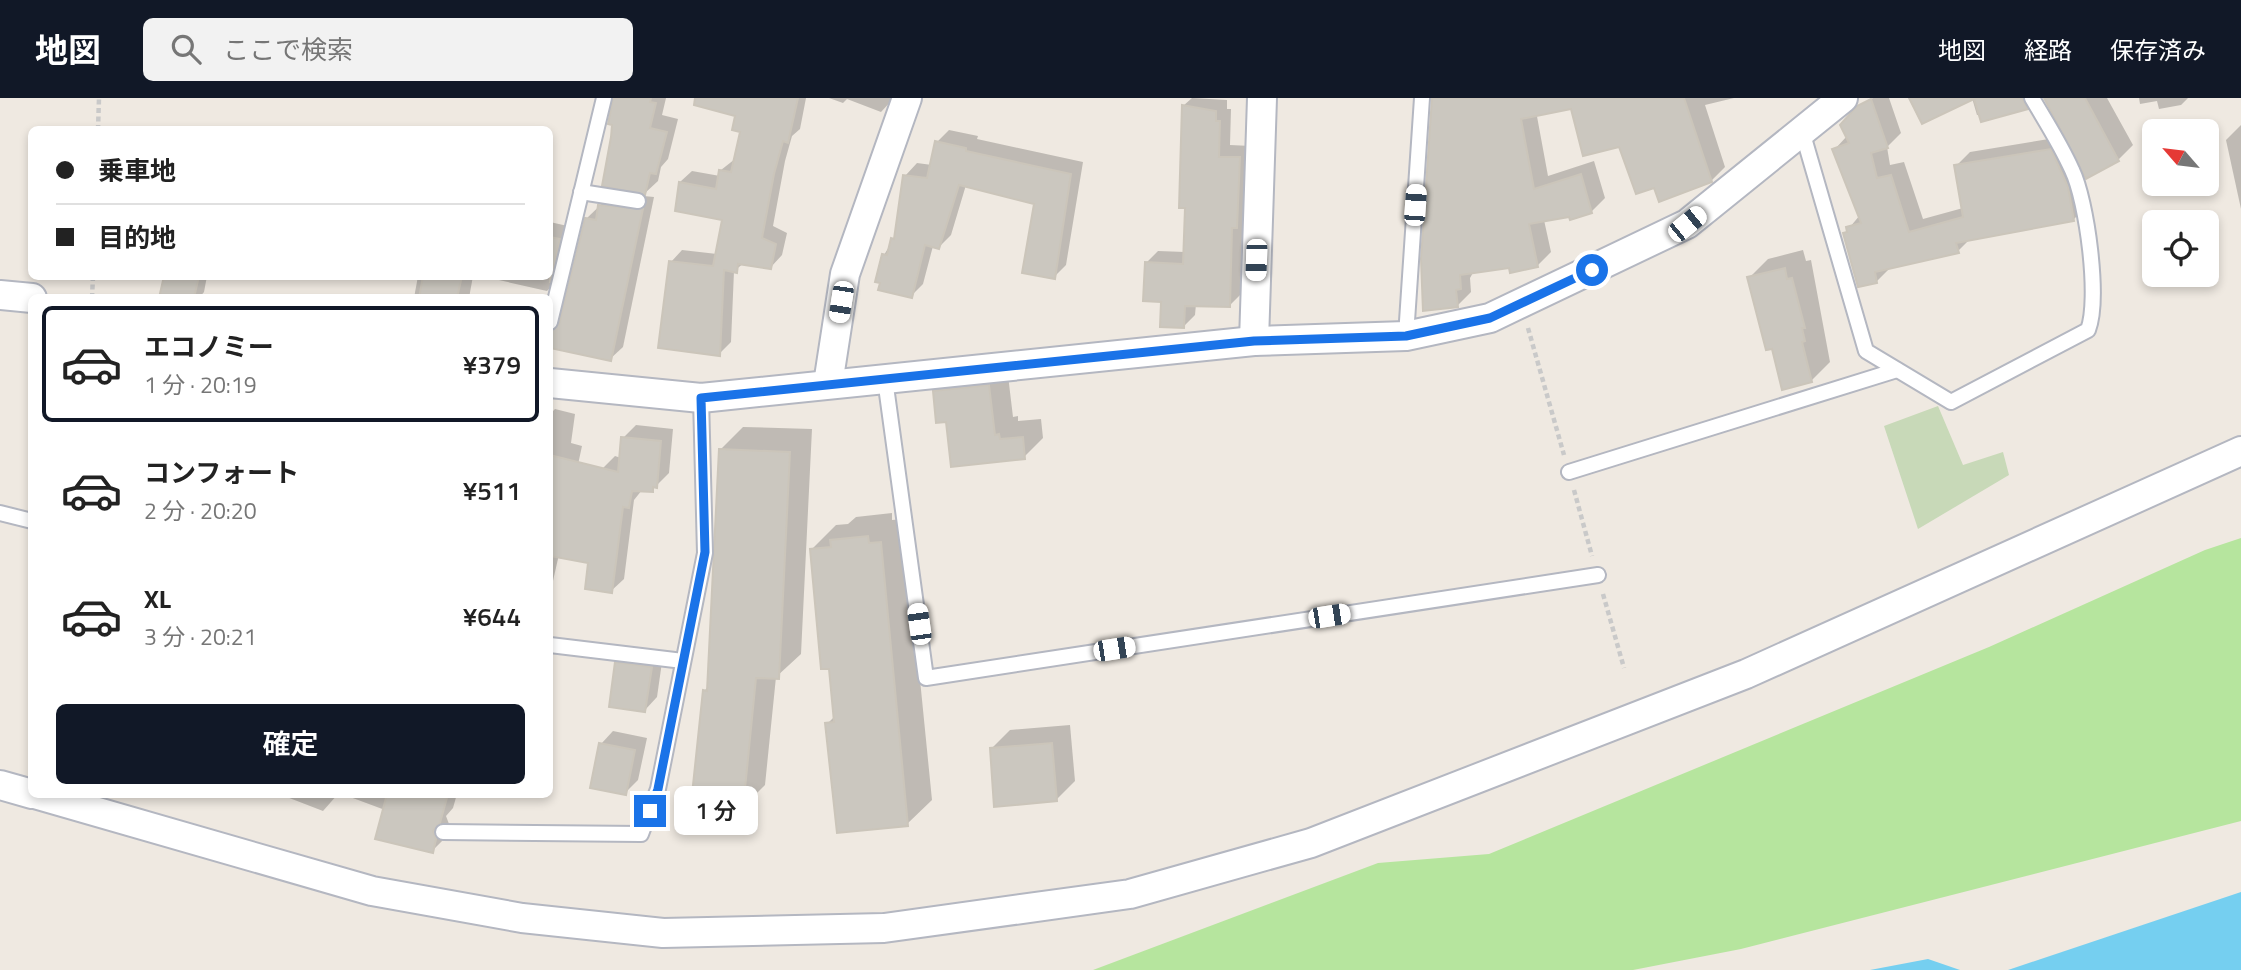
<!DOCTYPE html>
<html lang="ja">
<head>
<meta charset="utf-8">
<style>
  :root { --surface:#fff; --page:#f2f2f2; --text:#222; --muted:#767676; --line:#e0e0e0; --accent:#111827 }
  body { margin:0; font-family:"Titillium Web","Noto Sans JP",sans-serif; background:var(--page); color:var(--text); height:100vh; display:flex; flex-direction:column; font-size:26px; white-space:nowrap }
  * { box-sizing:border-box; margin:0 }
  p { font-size:23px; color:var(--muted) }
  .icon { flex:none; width:38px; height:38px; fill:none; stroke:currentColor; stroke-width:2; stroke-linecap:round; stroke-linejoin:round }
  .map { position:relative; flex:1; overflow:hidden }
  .side { position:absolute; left:28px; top:196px; width:525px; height:504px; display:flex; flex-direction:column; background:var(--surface); border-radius:10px; box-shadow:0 4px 10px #0003 }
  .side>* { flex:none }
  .top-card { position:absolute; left:28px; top:28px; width:525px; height:154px; border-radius:10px; box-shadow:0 4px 10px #0003; display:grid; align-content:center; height:154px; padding:0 28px; background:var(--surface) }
  .needle { width:46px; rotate:298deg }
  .controls { position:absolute; left:2142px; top:21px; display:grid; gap:14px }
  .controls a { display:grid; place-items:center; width:77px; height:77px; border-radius:10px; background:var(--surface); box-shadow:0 4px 10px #0003; font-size:35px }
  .end { position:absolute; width:32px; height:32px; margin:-16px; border:9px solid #1a73e8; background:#fff; box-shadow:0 0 0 4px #fff }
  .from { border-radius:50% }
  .bubble { position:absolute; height:49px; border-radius:10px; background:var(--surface); box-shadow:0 4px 10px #0003; font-size:23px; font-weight:600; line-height:49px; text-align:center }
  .car { position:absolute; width:21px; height:42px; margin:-21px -10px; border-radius:9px; box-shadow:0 0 5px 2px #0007; background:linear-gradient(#fff 24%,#345 0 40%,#fff 0 76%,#345 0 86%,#fff 0) }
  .top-card b { display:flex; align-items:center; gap:24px; height:66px; font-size:26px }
  .top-card b+b { border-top:2px solid var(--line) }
  .top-card i { width:18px; height:18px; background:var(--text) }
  ul { padding:12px 0 0; list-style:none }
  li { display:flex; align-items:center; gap:21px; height:116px; margin:0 14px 10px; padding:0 14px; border:4px solid transparent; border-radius:10px }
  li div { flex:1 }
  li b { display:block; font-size:26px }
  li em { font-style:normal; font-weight:600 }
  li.selected { border-color:var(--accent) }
  li>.icon { width:63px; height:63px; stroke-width:1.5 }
  .button { display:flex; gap:14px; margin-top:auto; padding:14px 28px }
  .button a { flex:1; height:80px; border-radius:10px; background:var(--accent); color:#fff; font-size:28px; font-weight:600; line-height:80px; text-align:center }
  header { display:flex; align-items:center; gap:42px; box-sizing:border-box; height:98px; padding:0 35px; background:var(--accent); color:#fff }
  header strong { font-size:33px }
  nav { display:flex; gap:38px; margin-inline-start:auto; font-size:24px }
  .search { width:490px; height:63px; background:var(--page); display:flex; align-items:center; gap:18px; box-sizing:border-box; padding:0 24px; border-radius:10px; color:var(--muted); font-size:26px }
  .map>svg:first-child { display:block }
</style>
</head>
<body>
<header>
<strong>地図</strong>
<div class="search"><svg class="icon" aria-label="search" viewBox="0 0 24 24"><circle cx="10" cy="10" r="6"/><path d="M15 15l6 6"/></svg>ここで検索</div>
<nav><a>地図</a><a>経路</a><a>保存済み</a></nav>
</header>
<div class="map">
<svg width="2241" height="872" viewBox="0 0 2241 872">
  <rect width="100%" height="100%" fill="#efe9e1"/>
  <!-- green -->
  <path fill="#b6e59e" d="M2241,440v283l-500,128 -108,21h-540l285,-107 111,-9 500,-207 216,-97z"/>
  <!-- cemetery -->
  <path fill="#c8d9b8" d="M1938,308l25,59 40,-13 6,23 -91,54 -34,-103z"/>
  <!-- water -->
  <g fill="#75cff0">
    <path d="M2241,794v78h-233z"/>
    <path d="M1928,861l32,11h-90z"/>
  </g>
  <!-- shadow -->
  <g fill="#0003">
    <path d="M619,0h47l-4,17 16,4 -10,40 -7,8 -3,14 -13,12z"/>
    <path d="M721,0h85l-6,31 -8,7 -7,25 -12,65 14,7 -5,22 -11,12 -27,-4 -10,8 -3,71 -12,12 -48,-92 11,-12 35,4 7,-35 -44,-37 12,-11 28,5 1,-6 14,-11 7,-29 -5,-15z"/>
    <path d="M829,0h65l-13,14 -34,-13 -4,4z"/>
    <path d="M1192,0l35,2v9h4l-1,36 21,1 -2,68 -6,6 -1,73 -12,12 -34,-1 -1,11 -12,12 -21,-26 -16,-38 12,-12 27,1 -2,-146z"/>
    <path d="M1433,0h113l-10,13 12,65 46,-15 11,37 -14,14 -47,8 7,32 -14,14 -63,5 -4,7 1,14 -14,14z"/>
    <path d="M1570,0h164l-29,7 20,62 -14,14 -56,5 -35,-42z"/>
    <path d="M1873,0h16l12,35 -14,14 3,18 14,-3 19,57 40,-11 -7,-42 14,-14 97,-16 -23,-38h63l26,47 -15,15 -37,7 6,39 -14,14 -102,18 -13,13 -68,17 -14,14 -31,-49 15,-18 -25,-66 12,-13 13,-31z"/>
    <path d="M1972,0h64l-9,10 -50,7z"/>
    <path d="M2139,0h49l-7,7 -22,4 -2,-8 -17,3z"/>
    <path d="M2241,27v84l-15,-69z"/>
    <path d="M949,32l29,6 -1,3 106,23 -17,103 -12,12 -18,-74 -70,-18 -15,50 -12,12 -6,-1 -10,38 -12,12 -27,-41 12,-20 9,-59 12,-13 15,2 5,-23z"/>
    <path d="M613,95l41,4 -31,150 -13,12 -24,-140z"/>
    <path d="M550,124l22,5 -13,51 -12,13 -66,-15h69z"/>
    <path d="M1803,152l3,11 5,-1 19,102 -19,19 -38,-34 -24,-69 19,-19z"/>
    <path d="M166,178h41l-3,16 -5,6h-31z"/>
    <path d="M418,178h55l-4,22h-55z"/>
    <path d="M1007,269l6,50 5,-1v5l23,-2 2,19 -19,19 -76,-37 -14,-29 19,-18z"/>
    <path d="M555,311l20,5 -4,29 11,3 -8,37 -14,14 -10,-2v-81z"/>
    <path d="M636,327l37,4 -4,44 -17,17h-10l-8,10 -10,79 -13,12 -9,-122 13,-13 6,2 2,-20z"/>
    <path d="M743,329l69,2 -11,225 -25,23 -11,108 -23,23 -38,-117 5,-5 12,-237z"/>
    <path d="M892,415v7l12,-1 28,281 -25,24 -80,-100 9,-9 -25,-165 25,-25 12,-1 8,-7z"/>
    <path d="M550,426l15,4 -15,66z"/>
    <path d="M629,553l34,4 -6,42 -12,13 -29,-47z"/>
    <path d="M1070,627l5,56 -19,19 -65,-51 19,-19z"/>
    <path d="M613,633l34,7 -9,42 -13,13 -24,-49z"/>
    <path d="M279,696h59l-15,17z"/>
    <path d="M342,696h115l-4,14 -7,8 3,8 -3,13 -14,14 -47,-41z"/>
  </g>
  <!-- building -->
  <g fill="#cbc7bf" stroke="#cbc5ba" stroke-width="2">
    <path d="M613,0h38l-1,4 6,1 -6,25 17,4 -11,42 -6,-1 -5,22 -43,-9 9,-49 1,-12 -4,-1z"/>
    <path d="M695,0h103l-10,45 -5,-2 -9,33 -12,64 14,6 -5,25 -33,-5 -1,9 -13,-3 -4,86 -62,-8 11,-87 44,5 9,-46 -47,-9 4,-29 37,7 3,-19 12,2 9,-40 -8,-2 3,-14 -41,-11z"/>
    <path d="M1432,0h252l28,84 -53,20 -5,-14 -18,6 -17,-47 -36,9 -12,-47 -50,10 13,70 47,-15 11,39 -22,7 -1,-3 -40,7 9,43 -28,6 -1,-5 -49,7 1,14 -5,1 2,17 -35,4 -2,-52z"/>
    <path d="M1909,0h113l6,11 -47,13 -7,-23 -52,25z"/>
    <path d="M2044,0h41l34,63 -33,18z"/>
    <path d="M1871,1l17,49 -17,5 6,25 14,-3 18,57 54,-15 -9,-52 97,-16 17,38 6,34 -118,22 3,10 -84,19 2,11 -19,4 -15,-54 4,-1 -1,-5 15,-4 -29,-74 17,-6 -9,-18 17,-19z"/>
    <path d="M1182,7l34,6v10h4l-1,36h21l-3,71h-5l-2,79 -45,-1 -1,22 -24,-1 1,-25 -18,-1 2,-39 38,2 2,-56h-6z"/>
    <path d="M935,43l31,7v3l105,23 -16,105 -33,-6 12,-69 -75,-19 -20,64 -14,-4 -13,53 -34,-8 2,-7 -5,-1 7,-28 5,1 4,-17 3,1 9,-64 24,3z"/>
    <path d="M598,107l45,4 -32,152 -61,-13v-17l9,-7 26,-106 11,2z"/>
    <path d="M550,139l10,2 -10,44z"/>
    <path d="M1785,170l2,11 5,-1 13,50h-3l3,13 -3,1 10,40 -30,8 -10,-41 -6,1 -19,-73z"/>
    <path d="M164,178h35l-5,22h-35z"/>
    <path d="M423,178h39l-5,22h-38z"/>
    <path d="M989,287l6,50 4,-1 1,5 23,-2 2,22 -74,8 -5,-45 -10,1 -3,-32z"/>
    <path d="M621,339l40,4 -4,47 -4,-1v5l-21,-1 -3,17 -6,-1 -11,86 -27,-4 3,-26 -38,-7v-101l68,17z"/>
    <path d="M719,351l71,3 -11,227 -23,-1 -13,131 -52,-5 12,-114 4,1z"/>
    <path d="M868,438l1,7 12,-1 27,284 -71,7 -12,-110 9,-1 -5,-53h-8l-11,-120 21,-2 -1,-7z"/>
    <path d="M615,564l37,5 -7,45 -36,-5z"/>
    <path d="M599,645l36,7 -9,45 -36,-7z"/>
    <path d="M1052,645l5,58 -63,6 -4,-59z"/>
    <path d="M387,696h61l-8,29 -7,8 3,8 -3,14 -58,-14z"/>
  </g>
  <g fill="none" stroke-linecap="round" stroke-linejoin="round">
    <defs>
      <g id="service">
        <path d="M1802,33l64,220 85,51 137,-72c12,-31 -1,-129 -16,-160 -11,-25 -26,-48 -40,-72"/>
        <path d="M581,94l57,9"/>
        <path d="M550,224l54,-224"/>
        <path d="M1406,238l16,-238"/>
        <path d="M885,281l41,299 672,-103"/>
        <path d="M1569,374l328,-102"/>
        <path d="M0,415l32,8"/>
        <path d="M550,547l133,16"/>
        <path d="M443,734l198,2 17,-45 47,-236 -4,-155"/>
      </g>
      <g id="minor">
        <path d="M0,197l32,3"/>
        <path d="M1254,243l8,-243"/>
        <path d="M550,285l151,15 553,-57 152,-5 84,-18 197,-94 156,-126"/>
        <path d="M828,286l17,-110 62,-176"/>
        <path d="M0,687l32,9"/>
        <path d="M35,696l337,97 150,27 141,15 221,-5 246,-34 181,-51 435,-169 495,-223"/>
      </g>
    </defs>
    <!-- service casing -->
    <use href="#service" stroke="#b4b7c1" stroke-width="18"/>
    <!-- minor casing -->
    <use href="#minor" stroke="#b4b7c1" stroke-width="32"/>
    <!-- path -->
    <g stroke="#c9c9c9" stroke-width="4.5" stroke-dasharray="5 3.5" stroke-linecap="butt">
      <path d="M98,32l1,-32"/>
      <path d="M92,200l1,-22"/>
      <path d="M1528,230l36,127"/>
      <path d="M1574,392l18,66"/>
      <path d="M1603,496l21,74"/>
    </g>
    <!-- service -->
    <use href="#service" stroke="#fff" stroke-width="14"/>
    <!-- minor -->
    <use href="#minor" stroke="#fff" stroke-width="28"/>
  </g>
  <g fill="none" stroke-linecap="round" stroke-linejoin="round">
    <!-- route -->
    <path stroke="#1a73e8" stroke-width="9" d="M650,713l8,-22 47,-237 -4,-154 553,-57 152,-5 84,-18 102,-48"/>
  </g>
</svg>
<div class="controls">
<a><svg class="needle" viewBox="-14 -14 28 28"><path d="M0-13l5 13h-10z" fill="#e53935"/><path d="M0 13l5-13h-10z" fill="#767676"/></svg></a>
<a><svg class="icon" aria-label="locate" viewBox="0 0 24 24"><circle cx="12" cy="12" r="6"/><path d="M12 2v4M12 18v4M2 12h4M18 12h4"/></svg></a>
</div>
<i class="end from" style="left:1592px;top:172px"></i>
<i class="end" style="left:650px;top:713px"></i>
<div class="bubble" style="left:674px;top:688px;width:84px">1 分</div>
<i class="car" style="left:1415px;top:107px;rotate:4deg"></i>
<i class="car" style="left:1687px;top:126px;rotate:51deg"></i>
<i class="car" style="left:1256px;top:162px;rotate:182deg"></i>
<i class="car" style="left:841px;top:204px;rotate:189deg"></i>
<i class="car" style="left:1329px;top:518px;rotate:81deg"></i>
<i class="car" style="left:919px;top:526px;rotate:352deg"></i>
<i class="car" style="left:1114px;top:551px;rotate:81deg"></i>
<div class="top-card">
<b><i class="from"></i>乗車地</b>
<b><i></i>目的地</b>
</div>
<section class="side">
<ul>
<li class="selected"><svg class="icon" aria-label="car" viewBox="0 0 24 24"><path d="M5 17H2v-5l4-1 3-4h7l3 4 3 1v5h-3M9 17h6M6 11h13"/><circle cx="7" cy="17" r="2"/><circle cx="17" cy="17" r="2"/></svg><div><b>エコノミー</b><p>1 分 · 20:19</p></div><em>¥379</em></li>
<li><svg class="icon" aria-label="car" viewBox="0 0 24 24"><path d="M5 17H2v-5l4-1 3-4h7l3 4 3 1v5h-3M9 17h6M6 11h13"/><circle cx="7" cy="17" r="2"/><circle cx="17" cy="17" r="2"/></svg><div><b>コンフォート</b><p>2 分 · 20:20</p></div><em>¥511</em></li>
<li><svg class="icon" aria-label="car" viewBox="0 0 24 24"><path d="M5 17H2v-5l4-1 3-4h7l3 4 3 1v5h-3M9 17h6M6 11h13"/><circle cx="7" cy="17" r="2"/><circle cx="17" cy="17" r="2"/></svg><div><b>XL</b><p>3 分 · 20:21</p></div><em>¥644</em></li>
</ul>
<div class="button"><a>確定</a></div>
</section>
</div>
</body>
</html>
